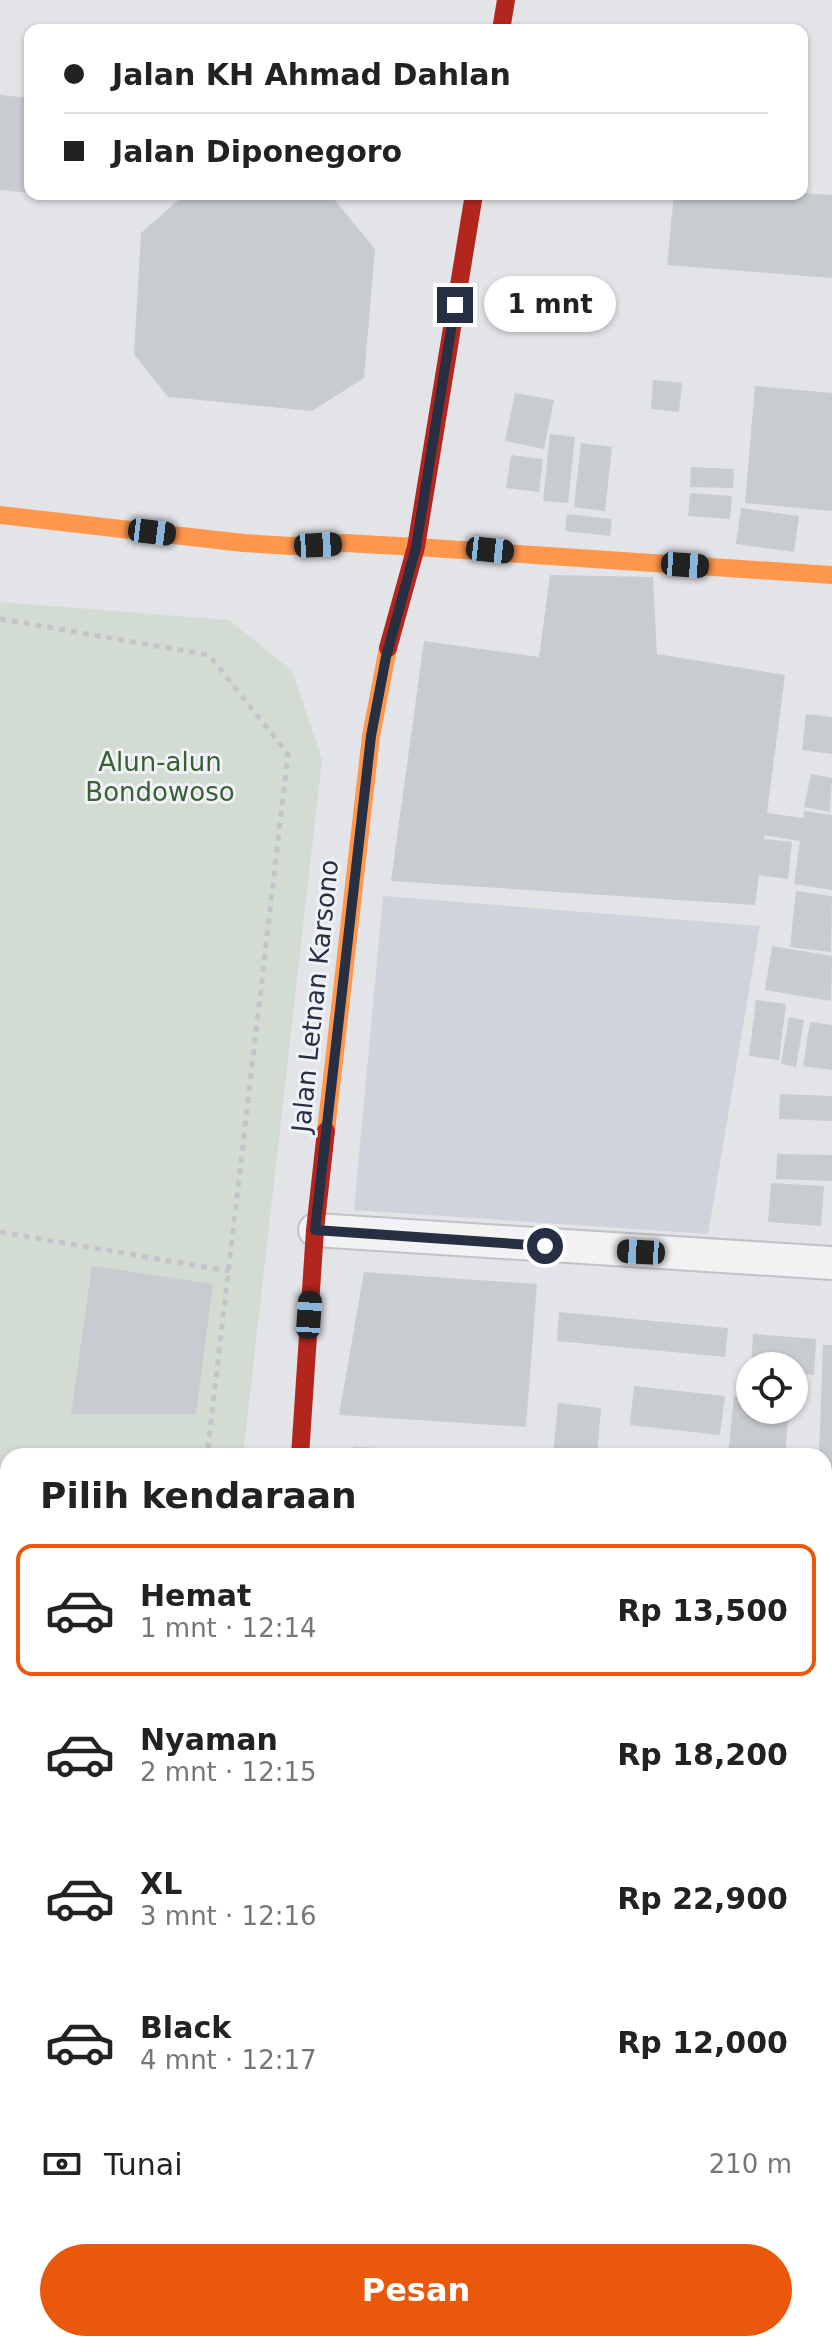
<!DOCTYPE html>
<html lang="id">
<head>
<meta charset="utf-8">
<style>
  :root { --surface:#fff; --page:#f2f2f2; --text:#222; --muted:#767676; --line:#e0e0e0; --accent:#ea580c }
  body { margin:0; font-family:"DejaVu Sans",sans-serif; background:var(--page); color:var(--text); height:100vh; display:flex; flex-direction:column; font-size:30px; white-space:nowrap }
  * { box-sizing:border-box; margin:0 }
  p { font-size:26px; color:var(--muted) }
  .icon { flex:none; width:44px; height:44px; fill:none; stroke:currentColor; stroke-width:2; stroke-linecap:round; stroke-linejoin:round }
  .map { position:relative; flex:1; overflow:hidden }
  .panel { position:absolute; left:0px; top:1448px; width:832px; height:904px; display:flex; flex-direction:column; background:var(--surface); border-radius:24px 24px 0 0; box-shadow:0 2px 6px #0004 }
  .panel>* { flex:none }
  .banner { position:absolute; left:24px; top:24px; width:784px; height:176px; border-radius:16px; box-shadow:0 2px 6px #0004; display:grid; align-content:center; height:176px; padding:0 40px; background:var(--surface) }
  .fabs { position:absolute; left:736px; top:1352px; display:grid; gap:16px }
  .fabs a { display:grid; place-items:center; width:72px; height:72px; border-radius:50%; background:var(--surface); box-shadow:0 2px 6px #0004; font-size:40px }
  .end { position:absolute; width:36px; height:36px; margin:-18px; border:10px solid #272f43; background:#fff; box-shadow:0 0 0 4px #fff }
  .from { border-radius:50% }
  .bubble { position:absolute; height:56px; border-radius:28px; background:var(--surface); box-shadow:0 2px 6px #0004; font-size:26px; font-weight:700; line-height:56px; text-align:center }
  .car { position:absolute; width:24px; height:48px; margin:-24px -12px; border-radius:10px; box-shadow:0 0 6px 2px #0007; background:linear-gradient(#222 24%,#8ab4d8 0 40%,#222 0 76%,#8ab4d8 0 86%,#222 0) }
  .banner b { display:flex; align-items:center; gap:28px; height:76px; font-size:30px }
  .banner b+b { border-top:2px solid var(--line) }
  .banner i { width:20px; height:20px; background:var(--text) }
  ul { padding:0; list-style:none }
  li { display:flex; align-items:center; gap:24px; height:132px; margin:0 16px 12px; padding:0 24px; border:4px solid transparent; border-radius:16px }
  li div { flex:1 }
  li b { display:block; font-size:30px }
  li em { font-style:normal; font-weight:700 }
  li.current { border-color:var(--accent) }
  li>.icon { width:72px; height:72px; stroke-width:1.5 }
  h2 { padding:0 40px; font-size:36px; line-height:96px }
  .pay { display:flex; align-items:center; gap:20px; height:88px; padding:0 40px; font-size:30px }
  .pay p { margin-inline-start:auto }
  .primary-button { display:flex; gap:16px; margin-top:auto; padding:16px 40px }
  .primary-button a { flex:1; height:92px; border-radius:48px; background:var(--accent); color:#fff; font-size:32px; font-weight:700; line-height:92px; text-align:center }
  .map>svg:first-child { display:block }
</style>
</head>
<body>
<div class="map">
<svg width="832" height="2352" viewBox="0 0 832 2352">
  <rect width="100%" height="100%" fill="#e2e4e8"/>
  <!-- built -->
  <path fill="#d0d3db" d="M383,896l377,30 -52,308 -354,-24z"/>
  <!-- green -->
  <path fill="#d2dcd2" d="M0,602l229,18 63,51 30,88 -79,697h-235v416l-8,-1z"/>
  <!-- building -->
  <g fill="#c8cbcf">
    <path d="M0,95l30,3v95l-30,-3z"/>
    <path d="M802,193l30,2v83l-165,-13 7,-71z"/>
    <path d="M185,194h114l35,5 41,50 -11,129 -52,33 -144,-14 -34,-43 7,-121z"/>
    <path d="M653,380l29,3 -3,29 -28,-3z"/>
    <path d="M755,386l77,7v118l-87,-8z"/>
    <path d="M515,393l39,7 -10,49 -39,-8z"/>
    <path d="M550,434l25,3 -7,66 -25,-2z"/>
    <path d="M581,443l31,4 -7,64 -31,-4z"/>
    <path d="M511,455l32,4 -4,33 -33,-4z"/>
    <path d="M691,467l43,2 -1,19 -43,-1z"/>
    <path d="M690,493l42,3 -2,23 -42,-3z"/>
    <path d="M741,508l58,8 -5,36 -58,-8z"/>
    <path d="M567,514l45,5 -2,17 -45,-5z"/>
    <path d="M550,575l103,2 4,77 128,21 -18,138 36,5 1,-7 28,4v75l-38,-6 6,-43 -36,-6v4l28,3 -4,37 -29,-4 -4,30 -364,-24 33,-240 115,16z"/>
    <path d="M806,714l26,3v37l-30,-4z"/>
    <path d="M811,774l21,4 -2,34 -26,-5z"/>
    <path d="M796,891l36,5 -1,56 -41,-5z"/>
    <path d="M772,946l60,10 -1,45 -66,-11z"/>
    <path d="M756,1000l30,4 -7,56 -30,-4z"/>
    <path d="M789,1017l15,3 -8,47 -15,-3z"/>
    <path d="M810,1022l22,3v45l-29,-4z"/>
    <path d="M780,1094l52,2v25l-53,-2z"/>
    <path d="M777,1154l55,1v26l-56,-2z"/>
    <path d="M771,1183l53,3 -3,40 -53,-4z"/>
    <path d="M92,1266l121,18 -17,130h-125z"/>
    <path d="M364,1272l173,12 -11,143 -187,-12z"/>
    <path d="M559,1312l169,16 -3,29 -168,-16z"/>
    <path d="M753,1334l63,5 -2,36 -20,-2v-7h-43z"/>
    <path d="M823,1345h9v151l-8,-1v-39h-5z"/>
    <path d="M634,1386l91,10 -5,39 -90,-10z"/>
    <path d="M734,1396l16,2v12h39l-4,46h-57z"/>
    <path d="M558,1403l43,5 -4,48h-44z"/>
    <path d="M354,1447l101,6v3h-101z"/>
    <path d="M824,1506l8,1v25h-8z"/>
    <path d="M824,1601l8,1v45h-8z"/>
    <rect x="0" y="1960" width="8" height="238"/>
  </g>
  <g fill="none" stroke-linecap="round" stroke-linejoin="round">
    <defs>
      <path id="street" d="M315,1230l517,33"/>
    </defs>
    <!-- street casing -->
    <use href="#street" stroke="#c0c2c6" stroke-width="36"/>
    <!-- path -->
    <g stroke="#c4c5cb" stroke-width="5" stroke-dasharray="6 6" stroke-linecap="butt">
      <path d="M0,619l209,36 79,99 -81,702"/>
      <path d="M0,1232l229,39"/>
      <path d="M0,1826l8,1"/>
    </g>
    <!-- street -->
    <use href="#street" stroke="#f2f2f4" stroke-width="32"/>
    <!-- fast -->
    <path stroke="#63d668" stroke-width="18" d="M824,2008h8"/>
    <!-- slow -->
    <g stroke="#ff974d" stroke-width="18">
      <path d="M0,515l243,28 48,3 54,-3 71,4"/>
      <path d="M416,547l416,28"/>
      <path d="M326,1131l45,-395 17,-88"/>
    </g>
    <!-- jam -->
    <g stroke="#b3261e" stroke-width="18">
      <path d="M501,30l5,-30"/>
      <path d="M388,648l28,-101 58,-353"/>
      <path d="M300,1456l15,-226 11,-99"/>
      <path d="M0,1912l8,1"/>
      <path d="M343,2344l1,8"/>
    </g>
  </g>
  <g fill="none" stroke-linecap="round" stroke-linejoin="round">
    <!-- route -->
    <path stroke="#272f43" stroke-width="10" d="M455,305l-39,242 -30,110 -15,79 -56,494 230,16"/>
  </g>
  <g text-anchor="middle" stroke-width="6" stroke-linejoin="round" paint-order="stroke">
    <!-- park labels -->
    <g font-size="26" fill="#386033" stroke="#f0f2f7">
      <text x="160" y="771">Alun-alun<tspan x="160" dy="30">Bondowoso</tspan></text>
    </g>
    <!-- street labels -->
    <g font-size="26" fill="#272f43" stroke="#f0f2f7">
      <text transform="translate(315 996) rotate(-84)" y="9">Jalan Letnan Karsono</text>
    </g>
  </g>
</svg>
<div class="fabs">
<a><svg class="icon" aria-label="locate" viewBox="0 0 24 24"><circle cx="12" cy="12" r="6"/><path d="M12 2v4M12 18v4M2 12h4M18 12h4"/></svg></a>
</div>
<i class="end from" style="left:545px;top:1246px"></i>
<i class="end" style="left:455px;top:305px"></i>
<div class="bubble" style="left:484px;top:276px;width:132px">1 mnt</div>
<i class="car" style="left:152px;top:532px;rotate:97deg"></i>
<i class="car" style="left:318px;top:545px;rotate:87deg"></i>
<i class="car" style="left:490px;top:550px;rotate:96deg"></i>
<i class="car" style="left:685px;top:565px;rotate:94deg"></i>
<i class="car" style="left:641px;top:1252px;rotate:273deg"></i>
<i class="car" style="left:309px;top:1315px;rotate:4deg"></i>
<div class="banner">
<b><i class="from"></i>Jalan KH Ahmad Dahlan</b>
<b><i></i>Jalan Diponegoro</b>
</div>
<section class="panel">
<h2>Pilih kendaraan</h2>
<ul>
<li class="current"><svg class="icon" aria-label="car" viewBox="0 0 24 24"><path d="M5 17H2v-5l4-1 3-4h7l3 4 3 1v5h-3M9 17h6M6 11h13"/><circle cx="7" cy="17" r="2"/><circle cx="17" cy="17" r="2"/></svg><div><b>Hemat</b><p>1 mnt · 12:14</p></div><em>Rp 13,500</em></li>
<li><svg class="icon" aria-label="car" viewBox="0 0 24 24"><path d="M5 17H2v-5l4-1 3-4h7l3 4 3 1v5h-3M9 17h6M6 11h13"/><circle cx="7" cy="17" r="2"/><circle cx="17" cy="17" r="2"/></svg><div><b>Nyaman</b><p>2 mnt · 12:15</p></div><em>Rp 18,200</em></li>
<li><svg class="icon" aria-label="car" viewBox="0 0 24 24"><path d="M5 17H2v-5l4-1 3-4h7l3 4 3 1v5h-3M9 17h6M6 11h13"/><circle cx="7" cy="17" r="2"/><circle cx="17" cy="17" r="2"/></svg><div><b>XL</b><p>3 mnt · 12:16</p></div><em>Rp 22,900</em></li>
<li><svg class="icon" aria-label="car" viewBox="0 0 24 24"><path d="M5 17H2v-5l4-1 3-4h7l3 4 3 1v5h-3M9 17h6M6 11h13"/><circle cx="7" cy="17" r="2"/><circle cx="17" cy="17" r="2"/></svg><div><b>Black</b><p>4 mnt · 12:17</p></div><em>Rp 12,000</em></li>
</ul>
<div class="pay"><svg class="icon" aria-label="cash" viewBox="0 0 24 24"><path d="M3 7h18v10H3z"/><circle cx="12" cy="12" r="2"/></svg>Tunai<p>210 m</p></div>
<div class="primary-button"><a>Pesan</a></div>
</section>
</div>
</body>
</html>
